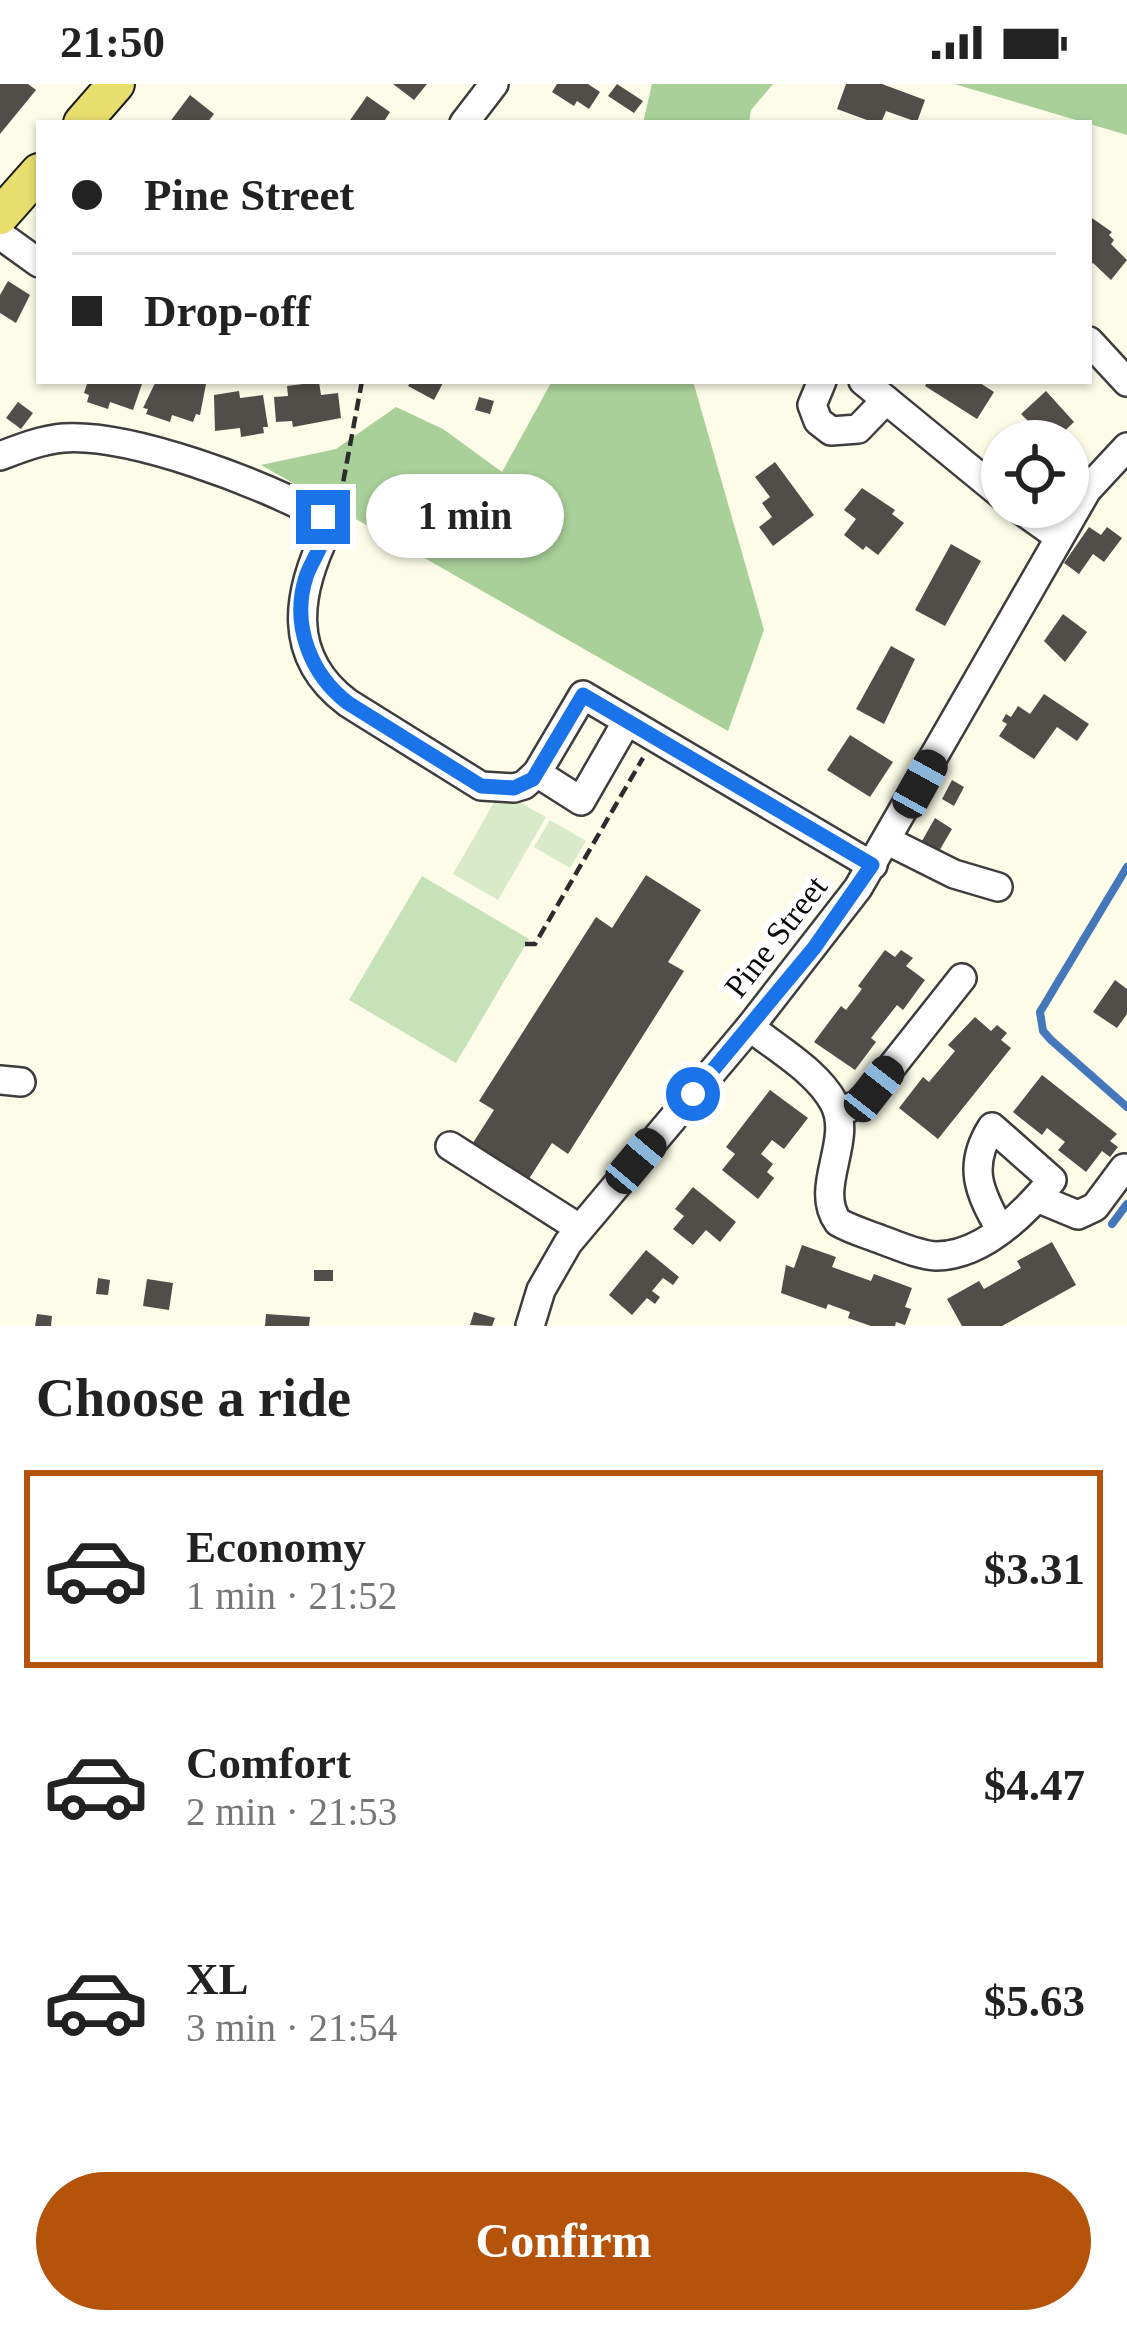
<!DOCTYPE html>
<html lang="en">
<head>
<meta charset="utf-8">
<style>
  :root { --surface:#fff; --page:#f6f6f6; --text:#222; --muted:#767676; --line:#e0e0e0; --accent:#b45309 }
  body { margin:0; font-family:"Times New Roman",serif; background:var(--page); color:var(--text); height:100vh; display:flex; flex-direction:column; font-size:45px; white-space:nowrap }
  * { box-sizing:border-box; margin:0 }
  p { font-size:39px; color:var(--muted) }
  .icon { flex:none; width:66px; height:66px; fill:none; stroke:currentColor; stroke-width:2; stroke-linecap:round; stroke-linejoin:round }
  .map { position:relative; height:1242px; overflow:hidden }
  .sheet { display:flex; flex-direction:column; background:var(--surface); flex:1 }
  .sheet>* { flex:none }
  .top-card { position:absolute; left:36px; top:36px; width:1056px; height:264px; border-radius:0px; box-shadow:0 3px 9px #0004; display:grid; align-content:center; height:264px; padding:0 36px; background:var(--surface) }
  .controls { position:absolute; left:981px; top:336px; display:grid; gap:24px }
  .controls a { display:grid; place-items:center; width:108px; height:108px; border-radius:50%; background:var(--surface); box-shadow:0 3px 9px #0004; font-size:60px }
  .end { position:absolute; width:54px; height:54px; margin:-27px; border:15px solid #1a73e8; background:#fff; box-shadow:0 0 0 6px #fff }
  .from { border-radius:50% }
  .bubble { position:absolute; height:84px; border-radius:42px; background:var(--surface); box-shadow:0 3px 9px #0004; font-size:39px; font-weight:700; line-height:84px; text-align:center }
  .car { position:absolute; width:36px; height:72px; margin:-36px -18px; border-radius:15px; box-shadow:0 0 9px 3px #0007; background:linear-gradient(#222 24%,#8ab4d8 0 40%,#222 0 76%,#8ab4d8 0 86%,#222 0) }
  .top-card b { display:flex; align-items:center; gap:42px; height:114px; font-size:45px }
  .top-card b+b { border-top:3px solid var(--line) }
  .top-card i { width:30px; height:30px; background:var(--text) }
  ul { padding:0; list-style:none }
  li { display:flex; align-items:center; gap:36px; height:198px; margin:0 24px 18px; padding:0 12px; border:6px solid transparent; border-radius:0px }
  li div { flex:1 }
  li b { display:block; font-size:45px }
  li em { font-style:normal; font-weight:700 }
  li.active { border-color:var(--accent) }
  li>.icon { width:108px; height:108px; stroke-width:1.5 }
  h2 { padding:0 36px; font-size:54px; line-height:144px }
  .button { display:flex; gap:24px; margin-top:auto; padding:24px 36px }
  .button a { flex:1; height:138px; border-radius:72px; background:var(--accent); color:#fff; font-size:48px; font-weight:700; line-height:138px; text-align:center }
  .status { display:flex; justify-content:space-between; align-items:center; height:84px; padding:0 60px; background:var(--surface); direction:ltr }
  .status svg { height:33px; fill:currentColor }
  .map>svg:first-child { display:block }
</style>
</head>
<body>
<div class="status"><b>21:50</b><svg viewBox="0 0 49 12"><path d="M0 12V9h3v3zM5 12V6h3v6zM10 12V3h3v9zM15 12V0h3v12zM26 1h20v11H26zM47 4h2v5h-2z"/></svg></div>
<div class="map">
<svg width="1127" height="1242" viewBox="0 0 1127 1242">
  <rect width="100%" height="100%" fill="#fcfce9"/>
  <!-- green -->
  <path fill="#c7e2b8" d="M422,792l107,63 -73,124 -107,-63z"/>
  <!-- forest -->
  <g fill="#a9d099">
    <path d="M652,0h121l-22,26 -2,13h-106z"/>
    <path d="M954,0h173v51z"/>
    <path d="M552,297h141l71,249 -36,101 -467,-266 75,-16 60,-42 47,22 59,43z"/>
  </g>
  <!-- pitch -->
  <g fill="#d9eac9">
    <path d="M500,708l46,25 -48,83 -45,-26z"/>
    <path d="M550,736l36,21 -16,27 -36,-21z"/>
  </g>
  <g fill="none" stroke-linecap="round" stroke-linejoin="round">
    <!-- stream -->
    <g stroke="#4478bb" stroke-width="8">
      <path d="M1127,783l-87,145 3,19 8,9 76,67"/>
      <path d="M1112,1140l15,-20"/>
    </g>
  </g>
  <!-- building -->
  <g fill="#514d48">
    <path d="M0,0h28l8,6 -36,44z"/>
    <path d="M393,0h34l-13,16z"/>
    <path d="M557,0h31l12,8 -11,17 -12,-8 -3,5 -22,-14z"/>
    <path d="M617,0l26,17 -9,12 -26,-17z"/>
    <path d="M846,0h36l43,16 -8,22 -31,-11 -5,12h-6l-38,-14z"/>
    <path d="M190,11l24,19 -7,9h-38z"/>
    <path d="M367,12l23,16 -7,11h-35z"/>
    <path d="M1089,132l23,16 -3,3 5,5 -3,4 16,16 -16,20 -18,-17 -4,3z"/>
    <path d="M8,197l22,14 -14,28 -16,-10v-18z"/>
    <path d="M88,297l3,1 52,-1 -10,29 -23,-8 -2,7 -21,-7 2,-7 -5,-2z"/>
    <path d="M156,297l50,3 -6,31 -4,-1 -3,8 -21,-7 -2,7 -24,-8 2,-5 -5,-1z"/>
    <path d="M411,297h33l-10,19 -26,-14z"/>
    <path d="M928,297h49l17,11 -17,27 -52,-33z"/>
    <path d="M319,298l2,13 17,-2 3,25 -48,9 -1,-6 -16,1 -2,-25 14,-1 -1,-10z"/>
    <path d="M239,307l1,7 23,-3 5,32h-5l1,6 -23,4 -1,-9 -25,3 -1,-36z"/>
    <path d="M1046,307l28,31 -20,19h-38l17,-15 -12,-12z"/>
    <path d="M479,313l15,4 -4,13 -15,-4z"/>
    <path d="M18,318l15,11 -12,16 -15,-11z"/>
    <path d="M775,378l39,53 -41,31 -14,-19 13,-10 -10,-14 8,-6 -15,-20z"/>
    <path d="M862,404l33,22 -3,4 12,9 -26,32 -12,-9 -3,4 -19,-15 12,-16 -12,-9z"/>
    <path d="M1089,443l12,8 6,-8 15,11 -18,24 -11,-8 -14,20 -15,-11z"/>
    <path d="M951,460l30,17 -36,65 -30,-16z"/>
    <path d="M1063,530l24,18 -22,30 -21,-21z"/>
    <path d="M891,562l24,13 -31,65 -28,-15z"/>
    <path d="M1044,610l45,30 -12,17 -20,-14 -23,32 -35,-23 8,-12 -5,-3 4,-7 5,3 7,-11 12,8z"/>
    <path d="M850,651l43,27 -23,35 -43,-27z"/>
    <path d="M952,696l12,7 -10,19 -12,-7z"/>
    <path d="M935,734l17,11 -17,29 -17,-10z"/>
    <path d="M646,791l55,35 -33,52 16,9 -116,183 -16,-11 -27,42 -56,-36 25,-39 -15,-9 117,-184 16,11z"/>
    <path d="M885,866l10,7 6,-7 12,8 -7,8 19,14 -22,30 -6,-5 -26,33 5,4 -21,28 -41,-28 27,-36 5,4 16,-21 -4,-3z"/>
    <path d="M1115,896l12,9v25l-10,14 -24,-16z"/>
    <path d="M975,933l16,14 6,-6 10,8 -6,7 10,8 -73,91 -39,-31 24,-31 6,5 26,-31 -7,-6z"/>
    <path d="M1042,991l75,59 -7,7 8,6 -8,10 -8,-6 -16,21 -28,-22 7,-8 -18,-14 -5,7 -29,-23z"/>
    <path d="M770,1006l38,28 -24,31 -12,-9 -11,14 12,10 -6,8 7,6 -16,21 -36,-29 13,-16 -9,-7z"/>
    <path d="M693,1103l43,35 -16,20 -14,-12 -13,15 -20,-16 11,-13 -9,-7z"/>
    <path d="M1052,1158l24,43 -74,41h-40l-15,-27 32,-18 5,8 37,-21 -4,-7z"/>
    <path d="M802,1161l34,12 -4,10 39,14 3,-7 38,14 -7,19 6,2 -6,16 -9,-3 -1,4h-24l-23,-8 2,-6 -22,-8 -2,5 -45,-16 5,-28 8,3z"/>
    <path d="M646,1166l33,27 -6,8 -10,-7 -11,13 8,6 -5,7 -8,-6 -15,17 -23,-20z"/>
    <rect x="314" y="1186" width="19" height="11"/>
    <path d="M98,1194l12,2 -2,15 -12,-1z"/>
    <path d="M147,1195l26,4 -4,27 -26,-4z"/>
    <path d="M474,1228l21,6 -3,8 -22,-1z"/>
    <path d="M37,1230l15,2 -1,10h-16z"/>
    <path d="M266,1230l44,3 -1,9h-44z"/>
  </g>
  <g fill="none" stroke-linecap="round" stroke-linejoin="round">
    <defs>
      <g id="minor">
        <path d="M464,39l30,-39"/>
        <path d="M0,151l39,28"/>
        <path d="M1089,257l38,41"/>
        <path d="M822,297l-10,24 6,16 13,10 27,-2 28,-29"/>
        <path d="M863,297l139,114"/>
        <path d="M0,372c21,-8 41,-16 63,-18 67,-5 198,45 258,78l6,15c-30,61 -42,125 21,172l133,83 33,2 10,-3 13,-12"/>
        <path d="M1017,423l42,30"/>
        <path d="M627,637l-46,80 -44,-28 46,-78 276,163 14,7"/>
        <path d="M888,757l66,33 44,13"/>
        <path d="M750,943c27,22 67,44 84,76 20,38 -21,84 4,119 14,8 29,12 44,18 17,6 36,15 54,16 47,0 89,-43 116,-76l-60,-53c-25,39 -13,65 8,102"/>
        <path d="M0,996l21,2"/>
        <path d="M838,1028l19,-7 17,-16 88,-111"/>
        <path d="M450,1062l129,82"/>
        <path d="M1037,1114l41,17 17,-8 29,-39"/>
        <path d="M530,1242l11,-36 27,-47 182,-216 108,-139 229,-398 40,-43"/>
      </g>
      <g id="major">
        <path d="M82,39l34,-39"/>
        <path d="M0,132l39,-44"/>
      </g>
    </defs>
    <!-- minor casing -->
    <use href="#minor" stroke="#3d3d3d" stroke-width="32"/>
    <!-- major casing -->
    <use href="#major" stroke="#1b1b1b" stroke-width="40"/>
    <!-- path -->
    <g stroke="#2c2c2c" stroke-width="4.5" stroke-dasharray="12 6" stroke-linecap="butt">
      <path d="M340,415l22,-118"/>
      <path d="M525,860h10l108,-186"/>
    </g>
    <!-- minor -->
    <use href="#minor" stroke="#fff" stroke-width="27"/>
    <!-- major -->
    <use href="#major" stroke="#e7de6e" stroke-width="36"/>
  </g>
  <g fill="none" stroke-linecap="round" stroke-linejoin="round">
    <!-- route -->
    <path stroke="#1a73e8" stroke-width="15" d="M323,433c9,19 -11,41 -17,60 -15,47 4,97 42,126l133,83 33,2 19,-9 50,-84 289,170 -58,83 -121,146"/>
  </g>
  <g text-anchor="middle" stroke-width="12" stroke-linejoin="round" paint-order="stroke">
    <!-- street labels -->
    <g font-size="33" fill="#0a0a0a" stroke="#fff">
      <text transform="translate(775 852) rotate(-52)" y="12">Pine Street</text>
    </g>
  </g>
</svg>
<div class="controls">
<a><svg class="icon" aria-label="locate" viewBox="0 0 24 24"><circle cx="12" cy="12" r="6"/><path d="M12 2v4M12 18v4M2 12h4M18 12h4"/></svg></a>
</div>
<i class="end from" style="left:693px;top:1010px"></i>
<i class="end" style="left:323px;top:433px"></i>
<div class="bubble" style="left:366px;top:390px;width:198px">1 min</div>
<i class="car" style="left:920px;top:700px;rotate:29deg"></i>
<i class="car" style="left:874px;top:1005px;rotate:38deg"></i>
<i class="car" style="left:636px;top:1077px;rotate:40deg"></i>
<div class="top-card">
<b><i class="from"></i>Pine Street</b>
<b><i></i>Drop-off</b>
</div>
</div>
<section class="sheet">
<h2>Choose a ride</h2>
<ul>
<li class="active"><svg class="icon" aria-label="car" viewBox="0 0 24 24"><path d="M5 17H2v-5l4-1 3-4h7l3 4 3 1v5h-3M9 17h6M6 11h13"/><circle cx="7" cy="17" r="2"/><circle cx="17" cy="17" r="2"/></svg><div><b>Economy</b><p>1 min · 21:52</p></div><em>$3.31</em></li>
<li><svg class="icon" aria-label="car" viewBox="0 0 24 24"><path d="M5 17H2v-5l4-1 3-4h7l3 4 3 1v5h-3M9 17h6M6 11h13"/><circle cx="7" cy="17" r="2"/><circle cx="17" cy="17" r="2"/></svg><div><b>Comfort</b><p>2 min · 21:53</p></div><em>$4.47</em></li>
<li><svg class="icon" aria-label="car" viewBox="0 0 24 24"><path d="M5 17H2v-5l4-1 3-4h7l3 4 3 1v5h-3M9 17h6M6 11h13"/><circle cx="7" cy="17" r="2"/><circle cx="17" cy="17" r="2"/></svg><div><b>XL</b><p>3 min · 21:54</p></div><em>$5.63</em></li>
</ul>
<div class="button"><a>Confirm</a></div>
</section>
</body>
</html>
